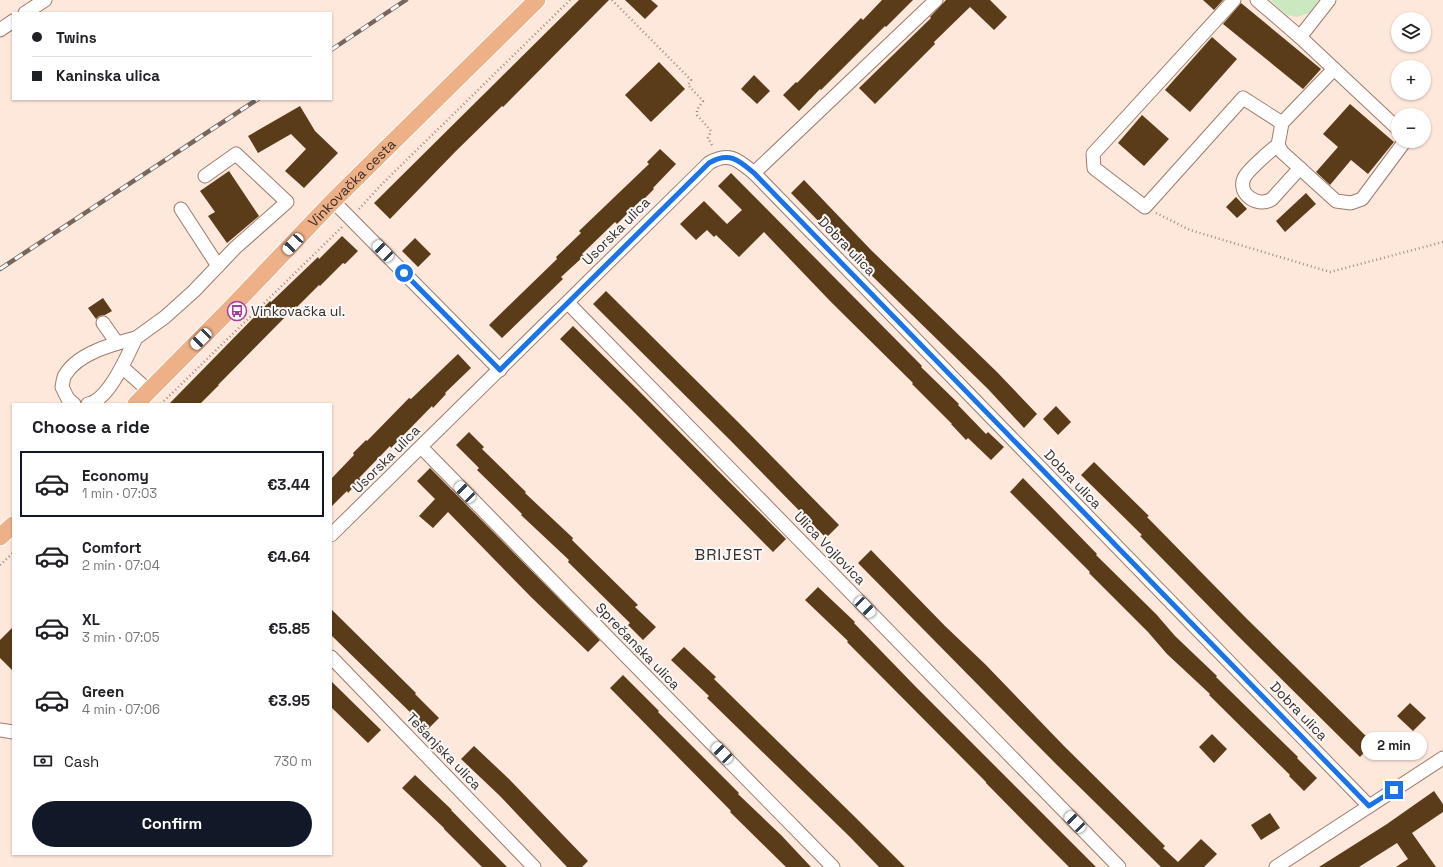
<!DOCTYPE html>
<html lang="en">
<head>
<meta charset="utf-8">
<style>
  :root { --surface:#fff; --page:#f6f6f6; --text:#202124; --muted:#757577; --line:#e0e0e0; --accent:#111827 }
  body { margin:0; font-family:"Space Grotesk",sans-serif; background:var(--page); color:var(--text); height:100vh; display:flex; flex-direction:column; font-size:15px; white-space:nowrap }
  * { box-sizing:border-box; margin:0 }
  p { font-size:13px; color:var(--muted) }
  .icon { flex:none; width:22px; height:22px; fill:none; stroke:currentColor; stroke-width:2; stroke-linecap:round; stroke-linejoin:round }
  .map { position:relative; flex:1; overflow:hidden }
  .side { position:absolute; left:12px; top:403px; width:320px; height:452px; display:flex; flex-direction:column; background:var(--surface); border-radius:0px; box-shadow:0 1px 3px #0004 }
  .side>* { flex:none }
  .top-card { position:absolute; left:12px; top:12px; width:320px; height:88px; border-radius:0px; box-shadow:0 1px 3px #0004; display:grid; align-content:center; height:88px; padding:0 20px; background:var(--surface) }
  .tools { position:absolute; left:1391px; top:12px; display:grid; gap:8px }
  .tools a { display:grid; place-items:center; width:40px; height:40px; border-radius:50%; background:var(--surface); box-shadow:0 1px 3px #0004; font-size:20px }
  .end { position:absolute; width:18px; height:18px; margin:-9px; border:5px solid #1a73e8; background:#fff; box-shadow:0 0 0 2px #fff }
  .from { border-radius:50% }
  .bubble { position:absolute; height:28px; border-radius:14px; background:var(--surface); box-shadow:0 1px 3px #0004; font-size:13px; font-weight:700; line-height:28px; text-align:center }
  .car { position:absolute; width:12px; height:24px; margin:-12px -6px; border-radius:5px; box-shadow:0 0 3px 1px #0007; background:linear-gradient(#fff 24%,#345 0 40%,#fff 0 76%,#345 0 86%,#fff 0) }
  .top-card b { display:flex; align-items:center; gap:14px; height:38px; font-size:15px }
  .top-card b+b { border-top:1px solid var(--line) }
  .top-card i { width:10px; height:10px; background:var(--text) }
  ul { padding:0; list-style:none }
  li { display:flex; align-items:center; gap:12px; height:66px; margin:0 8px 6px; padding:0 12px; border:2px solid transparent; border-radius:0px }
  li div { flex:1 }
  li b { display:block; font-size:15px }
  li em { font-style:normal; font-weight:700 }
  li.active { border-color:var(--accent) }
  li>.icon { width:36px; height:36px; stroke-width:1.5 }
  h2 { padding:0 20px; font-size:18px; line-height:48px }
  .pay { display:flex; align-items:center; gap:10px; height:44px; padding:0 20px; font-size:15px }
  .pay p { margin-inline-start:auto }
  .primary-button { display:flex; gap:8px; margin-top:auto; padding:8px 20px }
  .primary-button a { flex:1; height:46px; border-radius:24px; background:var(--accent); color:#fff; font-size:16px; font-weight:700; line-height:46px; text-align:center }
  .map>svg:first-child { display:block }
</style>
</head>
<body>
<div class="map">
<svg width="1443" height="867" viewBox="0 0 1443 867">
  <rect width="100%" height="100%" fill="#fee7db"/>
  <!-- green -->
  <path fill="#cce8c1" d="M1270,0h49l-10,13 -12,4 -10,-2z"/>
  <!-- building -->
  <g fill="#5a3c19">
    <path d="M579,0h30l-106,107 -1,-1 -46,45 -66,68 -16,-16z"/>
    <path d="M625,0h26l7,6 -13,13z"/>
    <path d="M882,0h31l-27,27 -1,-1 -64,64 -1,-1 -21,22 -16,-16 13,-13 1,1 64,-65 2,2z"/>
    <path d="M946,0h44l17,17 -13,13 -24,-23 -36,35 1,2 -60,60 -16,-16 72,-70 -1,-1z"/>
    <path d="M1203,0h20l-9,10z"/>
    <path d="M1241,3l80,66 -18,20 -80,-65z"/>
    <path d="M1212,37l25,22 -47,53 -25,-22z"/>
    <path d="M659,62l26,27 -34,33 -26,-27z"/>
    <path d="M754,75l16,16 -13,13 -16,-15z"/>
    <path d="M1350,104l44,38 -26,32 -17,-14 -21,25 -14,-13 22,-25 -15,-13z"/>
    <path d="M300,106l15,25 23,22 -34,35 -19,-17 21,-22 -15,-15 -33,19 -10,-17z"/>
    <path d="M1142,115l27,24 -25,27 -26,-23z"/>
    <path d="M660,149l16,15 -23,24 1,1 -13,13 -1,-1 -23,23 -2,-2 -33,32 2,2 -23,21 2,2 -61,59 -13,-13 68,-66 -1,-2 25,-24 -2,-2 70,-67 -2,-2z"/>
    <path d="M229,171l30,45 -32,27 -19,-27 7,-4 -15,-21z"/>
    <path d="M731,173l191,193 -1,1 38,37 -1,1 28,29 2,-2 16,15 -13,13 -23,-22 -2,2 -15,-16h1l-40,-40 1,-1 -82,-81 -67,-70 -25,25 -23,-22 -2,2 -7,-7 -11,10 -16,-16 24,-23 23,23 15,-14 -24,-24z"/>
    <path d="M804,180l67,70 126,122 40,42 -13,14 -36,-39 -122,-119 -75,-77z"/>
    <path d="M1306,193l10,11 -31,28 -9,-11z"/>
    <path d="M1236,197l11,12 -10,9 -11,-11z"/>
    <path d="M342,236l16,15 -13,13 -2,-1 -23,23 -1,-1 -22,22 -1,-1 -78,79h1l-19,19h-31l101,-103 1,1 47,-45 1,2z"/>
    <path d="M415,238l16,16 -13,13 -16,-16z"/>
    <path d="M606,291l132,131 101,103 -13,13 -95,-97 -138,-137z"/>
    <path d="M103,298l9,13 -7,4 -6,1 -3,3 -8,-11z"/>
    <path d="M573,326l64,63 149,150 -13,13 -143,-144 -70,-69z"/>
    <path d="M458,354l13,14 -26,25 1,1 -13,14 -1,-2 -41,42 -1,-2 -31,32 2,1 -13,14 -1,-2 -16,16v-28l23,-24 -1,-2 13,-13 1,1 42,-43 2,1z"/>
    <path d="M1056,406l15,16 -13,13 -15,-16z"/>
    <path d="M469,432l15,15 -2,2 44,43 -1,1 48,45 -1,2 66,65 -3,2 21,20 -13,13 -15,-15 2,-2 -62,-61 1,-2 -48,-45 1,-1 -45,-44 2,-2 -23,-23z"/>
    <path d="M1094,462l55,54 -2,1 100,102 126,124 -13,14 -122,-121 -98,-100 2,-1 -61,-60z"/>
    <path d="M430,468l170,172 -12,12 -57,-55 -83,-85 -15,16 -14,-12 16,-17 -18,-18z"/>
    <path d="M1023,478l74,76 -1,1 60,59 19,22 42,40 -1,1 82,80 -1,1 20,20 -13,13 -15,-15 1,-1 -81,-80 1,-1 -43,-40 -19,-22 -59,-59 1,-1 -80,-80z"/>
    <path d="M871,550l74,76 40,38 79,82 101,100 -2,2 15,14 23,-23 16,15 -13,13h-43l-106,-104 -197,-200z"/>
    <path d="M818,587l37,35 -1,1 60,62 182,182h-27l-23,-23 -60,-61v-1l-139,-140 1,-1 -43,-41z"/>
    <path d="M331,609l85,84 -1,1 24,24 -13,13 -16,-16 2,-1 -81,-79z"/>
    <path d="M13,627v44l-13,-13v-18z"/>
    <path d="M684,647l32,30 -2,2 142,139 49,49h-26l-29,-30 -143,-139 2,-2 -38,-36z"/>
    <path d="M623,675l36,36 -1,1 81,81 -1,1 43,41 30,32h-25l-56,-55 1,-1 -121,-123z"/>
    <path d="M331,681l50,49 -13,13 -37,-36z"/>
    <path d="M1410,703l16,15 -13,13 -16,-15z"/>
    <path d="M1212,734l15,15 -13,14 -15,-16z"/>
    <path d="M474,746l35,33 79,82 -6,6h-15l-67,-71 -39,-37z"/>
    <path d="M415,775l37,35h-1l56,57h-25l-38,-38v-1l-42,-40z"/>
    <path d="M1434,791l9,13v8l-31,21 24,34h-40l12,-8 -11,-16 -38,24h-40l68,-43z"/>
    <path d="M1270,813l10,15 -19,12 -10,-15z"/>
  </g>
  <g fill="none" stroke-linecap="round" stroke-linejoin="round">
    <defs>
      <g id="minor">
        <path d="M1234,0l-141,154 1,14 51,39 98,-109 39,25"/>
        <path d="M1257,0l43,37 29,-37"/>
        <path d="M25,13l20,-13"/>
        <path d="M0,30l13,-9"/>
        <path d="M1300,37l98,92"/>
        <path d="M1334,69l-52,54 -4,22 4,7 54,49 15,2 11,-4 43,-58"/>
        <path d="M1278,145c-7,5 -31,26 -34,33 -7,17 15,30 28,21l28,-31"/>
        <path d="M754,173l615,633"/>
        <path d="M333,201l167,169"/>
        <path d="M181,209l37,57"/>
        <path d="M568,303l551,564"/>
        <path d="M103,323l14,20"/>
        <path d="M136,338l29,-21 29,-26 41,-43 52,-46 -51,-48 -31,22"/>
        <path d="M122,367l27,24"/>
        <path d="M74,404l-6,-5 -6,-12c1,-4 1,-9 3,-12 13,-22 48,-31 71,-37 -9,18 -27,62 -48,66"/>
        <path d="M421,447l412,420"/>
        <path d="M331,535l378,-372c20,-12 29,-3 45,10l182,-173"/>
        <path d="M331,657l203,210"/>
        <path d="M0,730l13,2"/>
        <path d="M1276,867l167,-109"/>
      </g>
      <g id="major">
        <path id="s1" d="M136,404l95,-96 102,-107 204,-201"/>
        <path d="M0,537l13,-12"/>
      </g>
    </defs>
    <!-- minor casing -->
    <use href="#minor" stroke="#9c7b68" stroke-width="15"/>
    <!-- major casing -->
    <use href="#major" stroke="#fff" stroke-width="19"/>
    <!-- path -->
    <g stroke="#9f8d83" stroke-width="2.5" stroke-dasharray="1 3" stroke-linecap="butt">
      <path d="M612,0l79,80 -3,5 15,16 -6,9v5l14,16 -3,7 5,9"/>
      <path d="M359,209l24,-26 187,-183"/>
      <path d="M1156,213l34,17 140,42 113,-30"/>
      <path d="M161,404l181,-177"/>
      <path d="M0,565l13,-12"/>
    </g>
    <!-- minor -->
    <use href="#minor" stroke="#fff" stroke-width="13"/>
    <!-- major -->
    <use href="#major" stroke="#eeb087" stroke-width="17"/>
    <defs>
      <g id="rail">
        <path d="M331,50l75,-50"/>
        <path d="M0,269l258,-170"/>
      </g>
    </defs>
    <!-- rail casing -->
    <use href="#rail" stroke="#77665d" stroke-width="4.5"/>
    <!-- rail -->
    <use href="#rail" stroke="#f9f9f9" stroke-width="3" stroke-dasharray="9" stroke-linecap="butt"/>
  </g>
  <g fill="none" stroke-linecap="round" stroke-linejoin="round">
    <!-- route -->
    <path stroke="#1a73e8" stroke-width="5" d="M404,273l96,97 209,-207c20,-12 30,-3 45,10l615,633 25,-16"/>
  </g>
  <!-- icons -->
  <defs>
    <symbol id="bus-ring" viewBox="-11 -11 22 22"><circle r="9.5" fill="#f9f9f9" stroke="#a93c9c" stroke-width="1.5"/><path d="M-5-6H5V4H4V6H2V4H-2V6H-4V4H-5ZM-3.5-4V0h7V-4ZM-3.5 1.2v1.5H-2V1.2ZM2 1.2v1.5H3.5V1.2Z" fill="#a93c9c"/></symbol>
  </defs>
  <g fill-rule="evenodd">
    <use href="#bus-ring" x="226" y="300" width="22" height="22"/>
  </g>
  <g text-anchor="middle" stroke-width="4" stroke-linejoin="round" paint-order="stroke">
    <!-- street labels -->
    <g font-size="14" fill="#3a2c24" stroke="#f9f9f9">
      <text dy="5" stroke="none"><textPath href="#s1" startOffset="309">Vinkovačka cesta</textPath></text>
      <text transform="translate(616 231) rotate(-45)" y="5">Usorska ulica</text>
      <text transform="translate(847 246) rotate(46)" y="5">Dobra ulica</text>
      <text transform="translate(386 459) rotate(-45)" y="5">Usorska ulica</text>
      <text transform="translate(1073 479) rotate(46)" y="5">Dobra ulica</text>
      <text transform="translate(830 548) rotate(46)" y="5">Ulica Vojlovica</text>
      <text transform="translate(638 646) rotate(46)" y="5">Sprečanska ulica</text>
      <text transform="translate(1299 711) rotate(46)" y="5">Dobra ulica</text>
      <text transform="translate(444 751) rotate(46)" y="5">Tešanjska ulica</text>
    </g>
    <!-- poi labels -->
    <g font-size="14" fill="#3a2c24" stroke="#f9f9f9" text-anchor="start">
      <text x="251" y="316">Vinkovačka ul.</text>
    </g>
    <!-- quarter labels -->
    <g font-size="16" letter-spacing="1" fill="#3a2c24" stroke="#f9f9f9">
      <text x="729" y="560">BRIJEST</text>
    </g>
  </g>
</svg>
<div class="tools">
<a><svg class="icon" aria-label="layers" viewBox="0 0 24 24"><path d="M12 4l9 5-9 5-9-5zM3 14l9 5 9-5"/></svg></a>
<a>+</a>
<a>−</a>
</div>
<i class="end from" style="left:404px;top:273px"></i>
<i class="end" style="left:1394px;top:790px"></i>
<div class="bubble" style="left:1361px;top:732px;width:66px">2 min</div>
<i class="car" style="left:293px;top:244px;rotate:223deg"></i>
<i class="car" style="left:383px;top:251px;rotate:316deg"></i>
<i class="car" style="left:201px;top:339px;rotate:225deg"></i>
<i class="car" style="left:465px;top:492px;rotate:316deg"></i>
<i class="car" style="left:865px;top:607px;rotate:136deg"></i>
<i class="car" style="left:722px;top:753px;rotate:316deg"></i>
<i class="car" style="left:1075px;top:822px;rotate:316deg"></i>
<div class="top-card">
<b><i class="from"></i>Twins</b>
<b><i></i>Kaninska ulica</b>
</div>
<section class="side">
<h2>Choose a ride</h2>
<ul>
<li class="active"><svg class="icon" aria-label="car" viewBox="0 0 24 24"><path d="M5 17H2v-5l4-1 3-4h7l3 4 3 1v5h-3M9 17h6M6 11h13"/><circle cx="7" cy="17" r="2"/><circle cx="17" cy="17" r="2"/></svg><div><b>Economy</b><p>1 min · 07:03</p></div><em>€3.44</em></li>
<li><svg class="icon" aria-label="car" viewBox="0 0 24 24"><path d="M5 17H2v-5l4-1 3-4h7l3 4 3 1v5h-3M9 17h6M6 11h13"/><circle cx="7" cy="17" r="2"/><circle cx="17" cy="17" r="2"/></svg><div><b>Comfort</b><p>2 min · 07:04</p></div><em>€4.64</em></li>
<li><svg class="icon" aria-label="car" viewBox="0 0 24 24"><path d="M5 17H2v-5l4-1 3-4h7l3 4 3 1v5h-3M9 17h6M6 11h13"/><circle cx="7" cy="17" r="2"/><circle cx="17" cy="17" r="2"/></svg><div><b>XL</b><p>3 min · 07:05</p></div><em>€5.85</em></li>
<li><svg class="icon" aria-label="car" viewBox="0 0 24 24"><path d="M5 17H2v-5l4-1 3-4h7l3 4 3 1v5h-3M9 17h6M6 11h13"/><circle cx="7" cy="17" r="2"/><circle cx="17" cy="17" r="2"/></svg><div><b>Green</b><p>4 min · 07:06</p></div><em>€3.95</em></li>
</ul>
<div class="pay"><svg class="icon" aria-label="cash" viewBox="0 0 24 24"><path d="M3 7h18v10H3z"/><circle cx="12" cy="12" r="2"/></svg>Cash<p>730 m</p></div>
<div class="primary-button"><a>Confirm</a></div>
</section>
</div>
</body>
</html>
